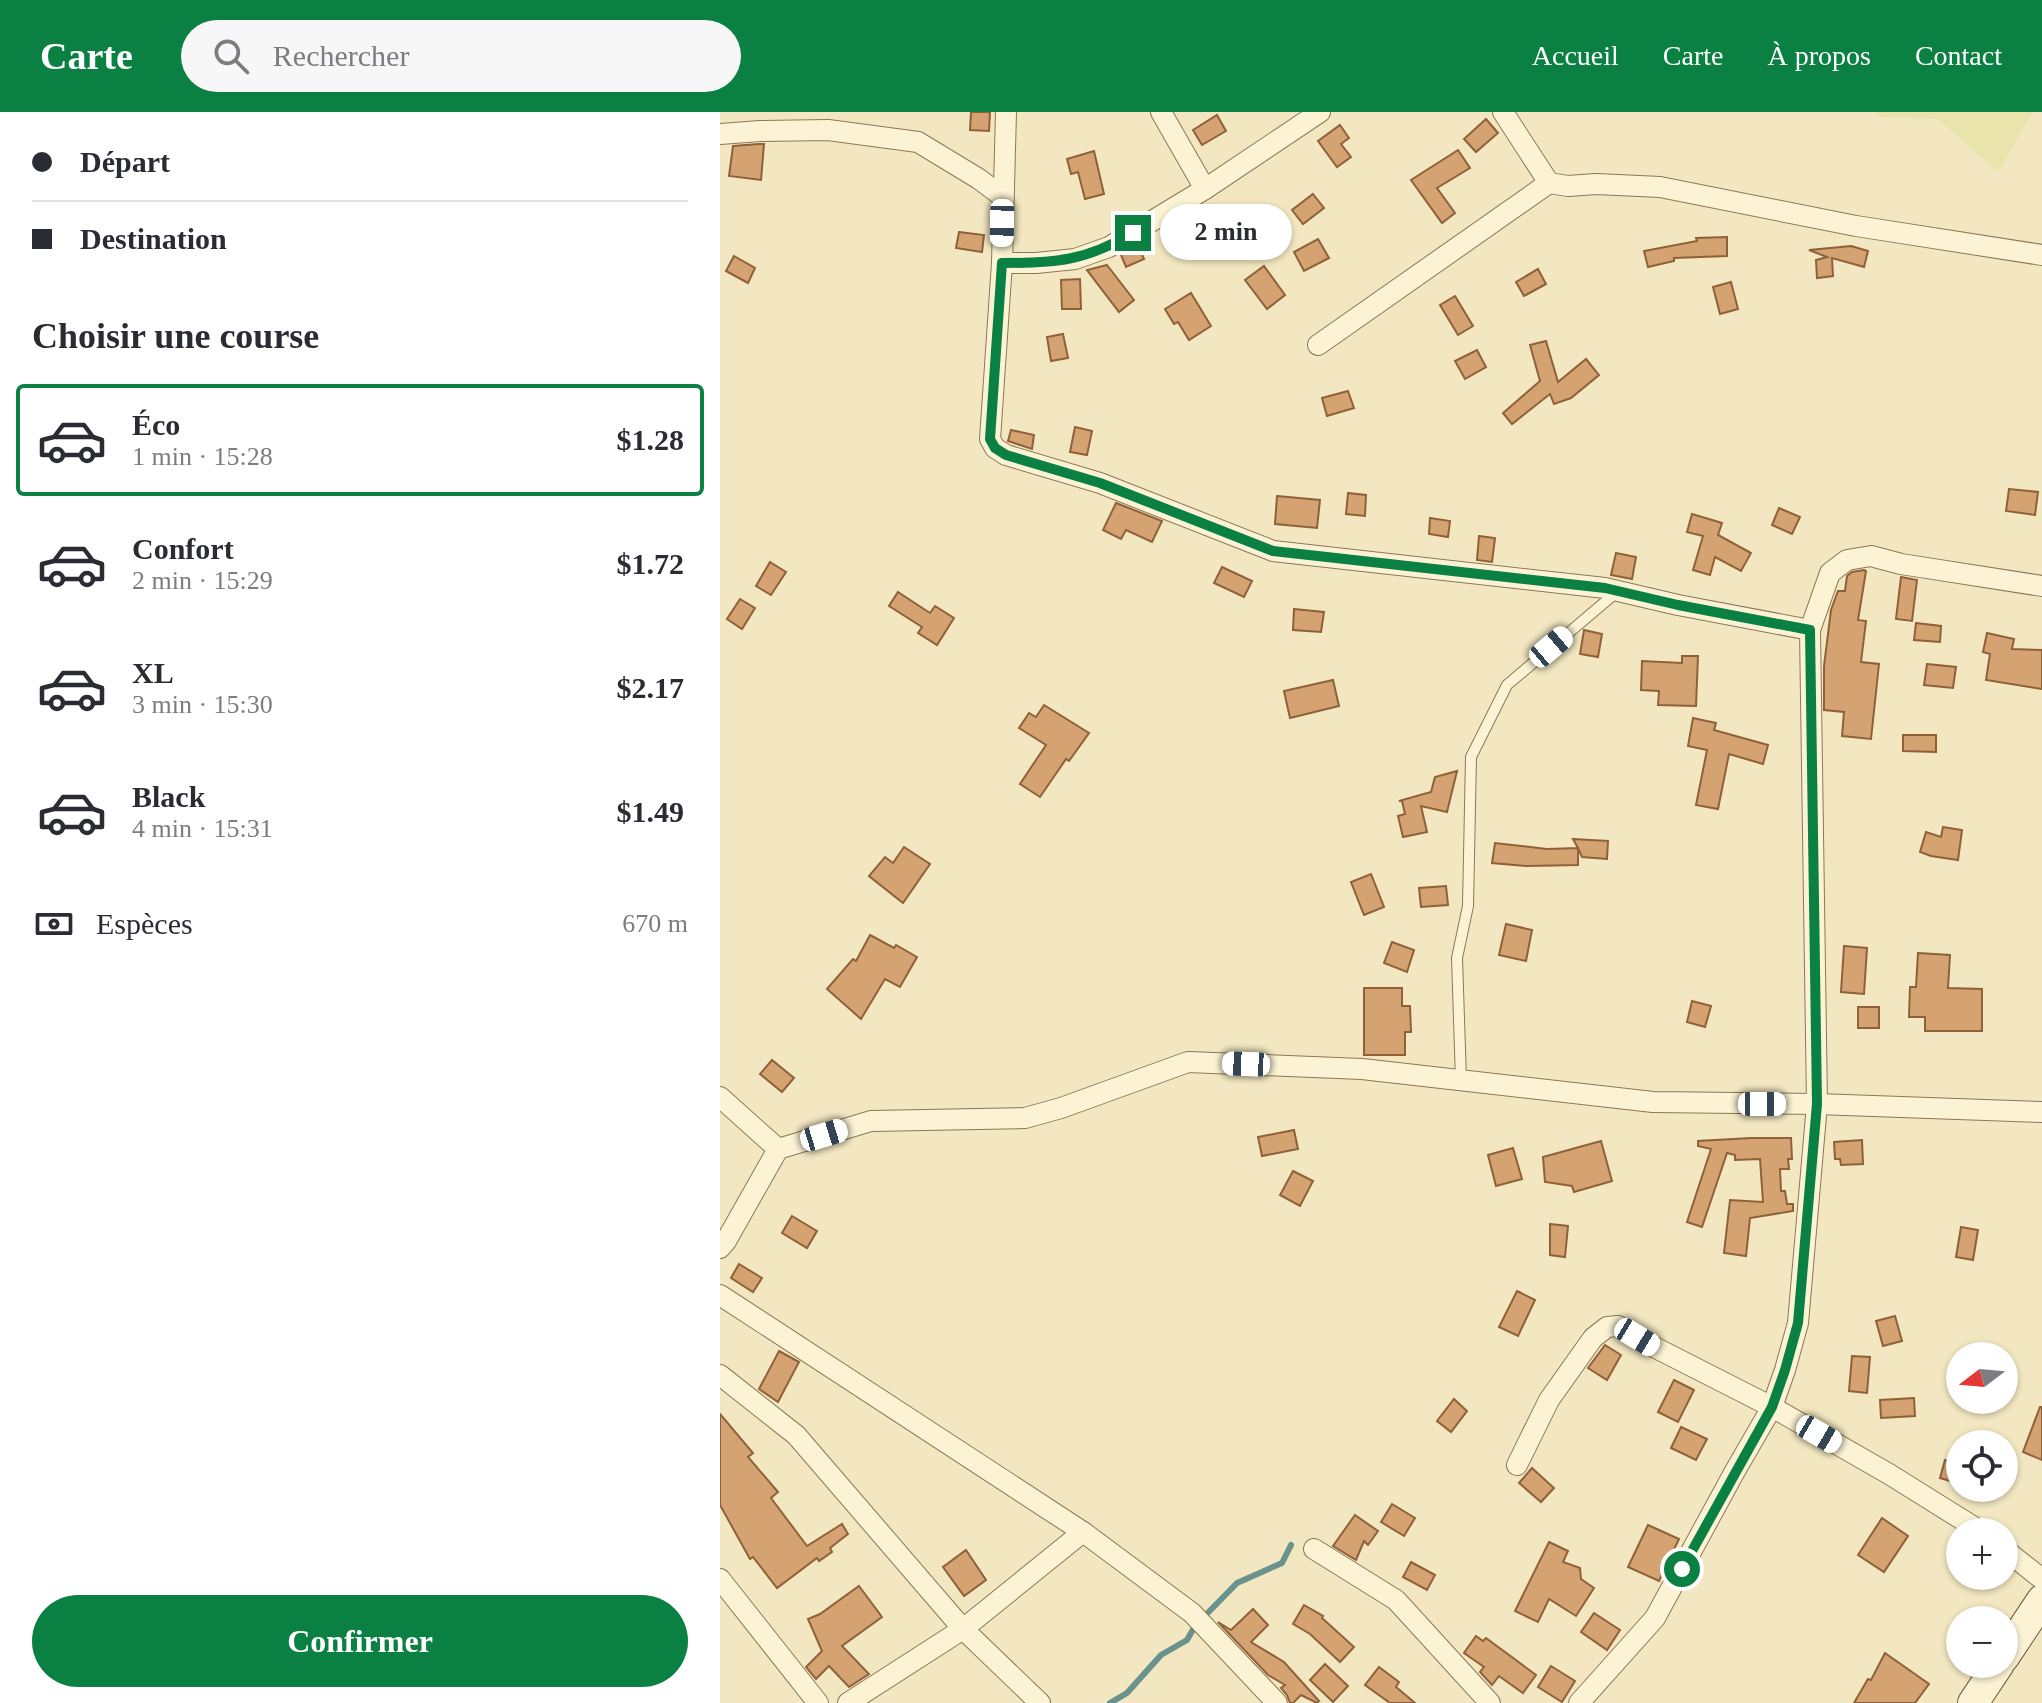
<!DOCTYPE html>
<html lang="fr">
<head>
<meta charset="utf-8">
<style>
  :root { --surface:#fff; --page:#f7f7f7; --text:#2b2b33; --muted:#7c7c81; --line:#e1e1e2; --accent:#0b8043 }
  body { margin:0; font-family:"Times New Roman",serif; background:var(--page); color:var(--text); height:100vh; display:flex; flex-direction:column; font-size:30px; white-space:nowrap }
  * { box-sizing:border-box; margin:0 }
  p { font-size:26px; color:var(--muted) }
  .icon { flex:none; width:44px; height:44px; fill:none; stroke:currentColor; stroke-width:2; stroke-linecap:round; stroke-linejoin:round }
  .map { position:relative; flex:1; overflow:hidden }
  .details { display:flex; flex-direction:column; background:var(--surface); width:720px }
  .details>* { flex:none }
  .banner { display:grid; align-content:center; height:176px; padding:0 32px; background:var(--surface) }
  .needle { width:52px; rotate:254deg }
  .buttons { position:absolute; left:1226px; top:1230px; display:grid; gap:16px }
  .buttons a { display:grid; place-items:center; width:72px; height:72px; border-radius:50%; background:var(--surface); box-shadow:0 2px 6px #0004; font-size:40px }
  .end { position:absolute; width:36px; height:36px; margin:-18px; border:10px solid #0b8043; background:#fff; box-shadow:0 0 0 4px #fff }
  .from { border-radius:50% }
  .bubble { position:absolute; height:56px; border-radius:28px; background:var(--surface); box-shadow:0 2px 6px #0004; font-size:26px; font-weight:700; line-height:56px; text-align:center }
  .car { position:absolute; width:24px; height:48px; margin:-24px -12px; border-radius:10px; box-shadow:0 0 6px 2px #0007; background:linear-gradient(#fff 24%,#345 0 40%,#fff 0 76%,#345 0 86%,#fff 0) }
  .banner b { display:flex; align-items:center; gap:28px; height:76px; font-size:30px }
  .banner b+b { border-top:2px solid var(--line) }
  .banner i { width:20px; height:20px; background:var(--text) }
  ul { padding:0; list-style:none }
  li { display:flex; align-items:center; gap:24px; height:112px; margin:0 16px 12px; padding:0 16px; border:4px solid transparent; border-radius:8px }
  li div { flex:1 }
  li b { display:block; font-size:30px }
  li em { font-style:normal; font-weight:700 }
  li.current { border-color:var(--accent) }
  li>.icon { width:72px; height:72px; stroke-width:1.5 }
  h2 { padding:0 32px; font-size:36px; line-height:96px }
  .pay { display:flex; align-items:center; gap:20px; height:88px; padding:0 32px; font-size:30px }
  .pay p { margin-inline-start:auto }
  .button { display:flex; gap:16px; margin-top:auto; padding:16px 32px }
  .button a { flex:1; height:92px; border-radius:48px; background:var(--accent); color:#fff; font-size:32px; font-weight:700; line-height:92px; text-align:center }
  header { display:flex; align-items:center; gap:48px; box-sizing:border-box; height:112px; padding:0 40px; background:var(--accent); color:#fff }
  header strong { font-size:38px }
  nav { display:flex; gap:44px; margin-inline-start:auto; font-size:28px }
  .search { width:560px; height:72px; background:var(--page); display:flex; align-items:center; gap:20px; box-sizing:border-box; padding:0 28px; border-radius:44px; color:var(--muted); font-size:30px }
  main { display:flex; flex:1; min-height:0 }
  .map>svg:first-child { display:block }
</style>
</head>
<body>
<header>
<strong>Carte</strong>
<div class="search"><svg class="icon" aria-label="search" viewBox="0 0 24 24"><circle cx="10" cy="10" r="6"/><path d="M15 15l6 6"/></svg>Rechercher</div>
<nav><a>Accueil</a><a>Carte</a><a>À propos</a><a>Contact</a></nav>
</header>
<main>
<section class="details">
<div class="banner">
<b><i class="from"></i>Départ</b>
<b><i></i>Destination</b>
</div>
<h2>Choisir une course</h2>
<ul>
<li class="current"><svg class="icon" aria-label="car" viewBox="0 0 24 24"><path d="M5 17H2v-5l4-1 3-4h7l3 4 3 1v5h-3M9 17h6M6 11h13"/><circle cx="7" cy="17" r="2"/><circle cx="17" cy="17" r="2"/></svg><div><b>Éco</b><p>1 min · 15:28</p></div><em>$1.28</em></li>
<li><svg class="icon" aria-label="car" viewBox="0 0 24 24"><path d="M5 17H2v-5l4-1 3-4h7l3 4 3 1v5h-3M9 17h6M6 11h13"/><circle cx="7" cy="17" r="2"/><circle cx="17" cy="17" r="2"/></svg><div><b>Confort</b><p>2 min · 15:29</p></div><em>$1.72</em></li>
<li><svg class="icon" aria-label="car" viewBox="0 0 24 24"><path d="M5 17H2v-5l4-1 3-4h7l3 4 3 1v5h-3M9 17h6M6 11h13"/><circle cx="7" cy="17" r="2"/><circle cx="17" cy="17" r="2"/></svg><div><b>XL</b><p>3 min · 15:30</p></div><em>$2.17</em></li>
<li><svg class="icon" aria-label="car" viewBox="0 0 24 24"><path d="M5 17H2v-5l4-1 3-4h7l3 4 3 1v5h-3M9 17h6M6 11h13"/><circle cx="7" cy="17" r="2"/><circle cx="17" cy="17" r="2"/></svg><div><b>Black</b><p>4 min · 15:31</p></div><em>$1.49</em></li>
</ul>
<div class="pay"><svg class="icon" aria-label="cash" viewBox="0 0 24 24"><path d="M3 7h18v10H3z"/><circle cx="12" cy="12" r="2"/></svg>Espèces<p>670 m</p></div>
<div class="button"><a>Confirmer</a></div>
</section>
<div class="map">
<svg width="1322" height="1591" viewBox="0 0 1322 1591">
  <rect width="100%" height="100%" fill="#f2e7c0"/>
  <!-- farmland -->
  <path fill="#e9e4ac" d="M1156,0h157l-35,60 -60,-53 -57,-2z"/>
  <g fill="none" stroke-linecap="round" stroke-linejoin="round">
    <!-- stream -->
    <path stroke="#69938c" stroke-width="6" d="M390,1591l17,-10 34,-38 26,-15 8,-14 42,-43 45,-20 9,-18"/>
  </g>
  <!-- building -->
  <g fill="#d5a272" stroke="#8f6139" stroke-width="2">
    <path d="M251,0h19l-1,19 -19,-1z"/>
    <path d="M497,3l9,16 -24,14 -9,-15z"/>
    <path d="M766,7l12,14 -22,19 -12,-13z"/>
    <path d="M620,13l9,13 -8,6 10,13 -14,10 -19,-26z"/>
    <path d="M39,32h5l-3,36 -32,-4 4,-30z"/>
    <path d="M738,38l12,18 -33,20 18,25 -13,10 -31,-43z"/>
    <path d="M374,39l10,43 -19,5 -7,-27 -7,2 -4,-15z"/>
    <path d="M593,82l11,14 -21,16 -11,-14z"/>
    <path d="M239,120l25,3 -2,17 -26,-4z"/>
    <path d="M1007,125v19l-53,2v3l-26,6 -4,-16 53,-10 -1,-3z"/>
    <path d="M598,127l11,19 -25,13 -10,-19z"/>
    <path d="M418,133l6,14 -18,8 -5,-12z"/>
    <path d="M1131,134l17,5 -4,16 -32,-9 1,18 -16,2 -1,-18 11,-3 -18,-7z"/>
    <path d="M14,144l21,12 -7,15 -22,-12z"/>
    <path d="M387,153l27,35 -15,12 -32,-42z"/>
    <path d="M544,154l21,29 -18,14 -22,-29z"/>
    <path d="M818,157l8,15 -22,12 -8,-14z"/>
    <path d="M360,167l1,30h-19l-1,-29z"/>
    <path d="M1011,170l7,27 -18,5 -7,-27z"/>
    <path d="M471,181l20,33 -22,14 -11,-18 -4,2 -9,-15z"/>
    <path d="M735,184l18,30 -15,9 -18,-30z"/>
    <path d="M343,222l5,24 -17,3 -4,-24z"/>
    <path d="M826,229l12,41 28,-23 13,16 -28,23 -17,6 -4,-10 -38,30 -9,-11 37,-32 -10,-36z"/>
    <path d="M757,238l9,17 -21,12 -10,-18z"/>
    <path d="M628,279l6,17 -27,8 -5,-18z"/>
    <path d="M355,315l17,4 -5,24 -17,-3z"/>
    <path d="M291,318l23,5 -2,14 -24,-8z"/>
    <path d="M1289,377l29,3 -3,23 -29,-4z"/>
    <path d="M628,381l18,2 -1,21 -19,-2z"/>
    <path d="M557,384l43,4 -3,28 -42,-4z"/>
    <path d="M396,391l46,18 -10,21 -26,-12 -5,9 -18,-9z"/>
    <path d="M1059,396l21,9 -8,17 -20,-9z"/>
    <path d="M972,402l30,9 -4,12 33,18 -10,18 -26,-14 -5,18 -17,-5 10,-34 -16,-4z"/>
    <path d="M710,406l20,3 -2,16 -19,-3z"/>
    <path d="M759,424l16,2 -3,24 -15,-2z"/>
    <path d="M896,441l20,4 -4,22 -21,-4z"/>
    <path d="M50,450l16,10 -15,23 -15,-9z"/>
    <path d="M502,455l30,14 -8,16 -30,-14z"/>
    <path d="M1144,458l2,1 -8,49 8,1 -5,41 18,2 -8,75 -29,-3 2,-24 -20,-2v-44l7,-56 7,-19h7l2,-15 5,-4z"/>
    <path d="M1181,465l16,3 -5,41 -16,-2z"/>
    <path d="M178,480l32,21 5,-7 19,12 -17,27 -19,-12 4,-6 -33,-21z"/>
    <path d="M20,487l15,9 -13,21 -15,-10z"/>
    <path d="M574,497l30,3 -3,20 -28,-2z"/>
    <path d="M1196,511l25,3 -1,16 -26,-2z"/>
    <path d="M864,518l18,4 -4,23 -18,-3z"/>
    <path d="M1267,521l27,6 -2,10 30,1v39l-56,-9 4,-26 -7,-2z"/>
    <path d="M962,544h16l-2,50 -38,-1 1,-14 -18,-1 1,-29 40,2z"/>
    <path d="M1207,552l29,3 -3,21 -29,-3z"/>
    <path d="M613,568l6,26 -49,12 -6,-27z"/>
    <path d="M324,593l45,28 -20,28 -3,-2 -26,38 -20,-13 26,-39 -27,-17 10,-15 7,4z"/>
    <path d="M973,606l23,5 -2,7 54,15 -5,19 -34,-10 -11,55 -22,-4 11,-55 -19,-4z"/>
    <path d="M1183,623h33v17l-33,-1z"/>
    <path d="M737,659l-10,41 -26,-6 6,26 -24,5 -5,-21 7,-2 -3,-13h-3l32,-9 4,-15z"/>
    <path d="M1223,715l19,3 -4,30 -27,-4 -11,-4 6,-20 15,5z"/>
    <path d="M853,727l35,2 -1,18 -25,-2 -4,-9v17l-52,1 -34,-3 3,-20 52,6 31,-1z"/>
    <path d="M184,735l26,17 -27,39 -34,-27 16,-19 8,6z"/>
    <path d="M651,762l13,33 -20,8 -13,-33z"/>
    <path d="M726,774l2,19 -27,2 -2,-19z"/>
    <path d="M786,812l26,6 -6,31 -27,-6z"/>
    <path d="M150,823l24,13 2,-3 21,12 -17,30 -15,-8 -24,40 -34,-30 26,-30 3,2z"/>
    <path d="M672,830l22,8 -7,22 -23,-9z"/>
    <path d="M1124,834l23,2 -3,46 -23,-2z"/>
    <path d="M1198,841l32,2 -2,33 34,1v42h-57v-14h-16l1,-30h6z"/>
    <path d="M644,876h38v18h8l1,26h-6v23h-41z"/>
    <path d="M972,889l19,5 -6,21 -18,-5z"/>
    <rect x="1138" y="895" width="21" height="21"/>
    <path d="M52,948l22,18 -12,14 -22,-18z"/>
    <path d="M574,1018l4,19 -36,7 -4,-19z"/>
    <path d="M1031,1026h40l1,21h-4l1,10h-9l1,22h4l2,13h6v7l-43,7 -4,38 -22,-3 6,-53 33,2 -3,-43 -25,1v-5l-8,-2 -25,74 -15,-5 24,-73 -13,-3v-5z"/>
    <path d="M1142,1028l1,24 -22,1 -1,-6h-5l-1,-17z"/>
    <path d="M881,1029l11,40 -38,11 -2,-6 -27,-4 -2,-25z"/>
    <path d="M793,1036l9,31 -26,7 -8,-31z"/>
    <path d="M573,1059l20,10 -13,25 -20,-11z"/>
    <path d="M72,1104l25,15 -10,17 -25,-15z"/>
    <path d="M830,1112l18,2 -3,31 -15,-2z"/>
    <path d="M1241,1115l17,3 -5,30 -17,-3z"/>
    <path d="M19,1152l23,14 -9,14 -22,-14z"/>
    <path d="M797,1179l18,9 -17,36 -19,-9z"/>
    <path d="M1175,1204l7,25 -19,5 -7,-25z"/>
    <path d="M885,1233l16,10 -14,25 -19,-12z"/>
    <path d="M59,1239l20,11 -21,40 -19,-13z"/>
    <path d="M1132,1244l18,1 -3,36 -18,-2z"/>
    <path d="M954,1268l20,10 -16,32 -20,-10z"/>
    <path d="M1194,1286l1,18 -34,2 -1,-18z"/>
    <path d="M734,1287l13,12 -16,21 -14,-11z"/>
    <path d="M1320,1295h2v53l-19,-8z"/>
    <path d="M0,1302l33,39 -5,4 30,35 -7,6 36,48 35,-22 6,10 -18,14 2,4 -13,9 -2,-3 -40,30 -24,-31 -3,2 -30,-54z"/>
    <path d="M961,1315l26,12 -11,21 -25,-12z"/>
    <path d="M1225,1348l15,5 -3,18 -17,-5z"/>
    <path d="M812,1356l22,20 -13,14 -22,-19z"/>
    <path d="M672,1392l23,14 -11,18 -23,-14z"/>
    <path d="M635,1403l23,16 -10,14 -4,-4 -8,19 -23,-14z"/>
    <path d="M1162,1406l26,18 -24,36 -26,-17z"/>
    <path d="M928,1413l31,14 -20,42 -31,-14z"/>
    <path d="M829,1430l19,9 -5,11 17,6 1,11 13,9 -18,28 -27,-17 -11,23 -23,-11z"/>
    <path d="M246,1438l20,30 -22,16 -21,-29z"/>
    <path d="M691,1450l24,13 -8,15 -24,-13z"/>
    <path d="M139,1474l23,31 -40,29 27,28 -20,13 -20,-21 -13,13 -10,-12 16,-16 -14,-32 12,-5z"/>
    <path d="M584,1493l19,11 -1,2 32,29 -14,15 -30,-28 -17,-10z"/>
    <path d="M533,1497l15,16 -17,17 33,20 35,39 -2,2 -16,-8 -8,8h-3l-3,-8 -6,-7 4,-3 -17,-10 -50,-53 13,8z"/>
    <path d="M874,1501l26,17 -13,20 -26,-18z"/>
    <path d="M756,1524l7,5 3,-3 50,37 -13,18 -24,-17 -7,9 -12,-13 4,-5 -20,-14z"/>
    <path d="M1165,1541l44,31 -14,19h-61l14,-24 3,1z"/>
    <path d="M605,1552l23,22 -15,16 -23,-22z"/>
    <path d="M831,1554l24,15 -13,21 -24,-15z"/>
    <path d="M659,1555l20,15 -3,5 19,16h-25l-25,-18z"/>
  </g>
  <g fill="none" stroke-linecap="round" stroke-linejoin="round">
    <defs>
      <path id="lane" d="M741,968l-4,-122 11,-52 3,-149 36,-72 111,-94"/>
      <g id="street">
        <path d="M286,0l-4,151h34l39,-4 34,-12 96,-58 115,-77"/>
        <path d="M441,0l44,77"/>
        <path d="M0,22l40,-3 68,-1 90,12 61,37 24,18"/>
        <path d="M829,71l19,3 28,-2 64,3 196,39 186,29"/>
        <path d="M282,151l-12,176 5,9 11,7 94,28 173,68 332,37 73,17 132,25 7,474 -19,219 -13,47 -13,37 -37,64 -80,147 -76,85"/>
        <path d="M598,233l231,-162 -46,-71"/>
        <path d="M1090,518l20,-57 17,-13 24,-4 30,8 141,22"/>
        <path d="M0,985l58,52"/>
        <path d="M0,1136l6,-7 52,-92 93,-28 154,-3 36,-10 127,-46 174,7 291,33 164,2 225,8"/>
        <path d="M0,1183l363,237 109,81 85,90"/>
        <path d="M0,1263l76,60 167,194 77,74"/>
        <path d="M797,1353l32,-65 44,-62 14,-11 11,-1 38,22 116,59 117,67 93,58"/>
        <path d="M594,1437l82,51 94,103"/>
        <path d="M1284,1437l38,30"/>
        <path d="M0,1467l98,124"/>
        <path d="M128,1591l115,-74 120,-97"/>
      </g>
      <g id="secondary">
        <path d="M1284,1545l38,-57"/>
        <path d="M1253,1591l26,-39"/>
      </g>
    </defs>
    <!-- lane casing -->
    <use href="#lane" stroke="#8e7756" stroke-width="12"/>
    <!-- street casing -->
    <use href="#street" stroke="#8e7756" stroke-width="22"/>
    <!-- secondary casing -->
    <use href="#secondary" stroke="#6f5839" stroke-width="32"/>
    <!-- lane -->
    <use href="#lane" stroke="#fcf3d4" stroke-width="10"/>
    <!-- street -->
    <use href="#street" stroke="#fcf3d4" stroke-width="20"/>
    <!-- secondary -->
    <use href="#secondary" stroke="#fcf3d4" stroke-width="30"/>
  </g>
  <g fill="none" stroke-linecap="round" stroke-linejoin="round">
    <!-- route -->
    <path stroke="#0b8043" stroke-width="10" d="M413,121c-48,28 -77,30 -131,30l-12,176 5,9 11,7 94,28 173,68 332,37 73,17 132,25 7,474 -19,219 -13,47 -13,37 -90,162"/>
  </g>
</svg>
<div class="buttons">
<a><svg class="needle" viewBox="-14 -14 28 28"><path d="M0-13l5 13h-10z" fill="#e53935"/><path d="M0 13l5-13h-10z" fill="#7c7c81"/></svg></a>
<a><svg class="icon" aria-label="locate" viewBox="0 0 24 24"><circle cx="12" cy="12" r="6"/><path d="M12 2v4M12 18v4M2 12h4M18 12h4"/></svg></a>
<a>+</a>
<a>−</a>
</div>
<i class="end from" style="left:962px;top:1457px"></i>
<i class="end" style="left:413px;top:121px"></i>
<div class="bubble" style="left:440px;top:92px;width:132px">2 min</div>
<i class="car" style="left:282px;top:111px;rotate:181deg"></i>
<i class="car" style="left:831px;top:535px;rotate:50deg"></i>
<i class="car" style="left:526px;top:952px;rotate:272deg"></i>
<i class="car" style="left:1042px;top:992px;rotate:90deg"></i>
<i class="car" style="left:104px;top:1023px;rotate:73deg"></i>
<i class="car" style="left:917px;top:1225px;rotate:121deg"></i>
<i class="car" style="left:1099px;top:1322px;rotate:120deg"></i>
</div>
</main>
</body>
</html>
